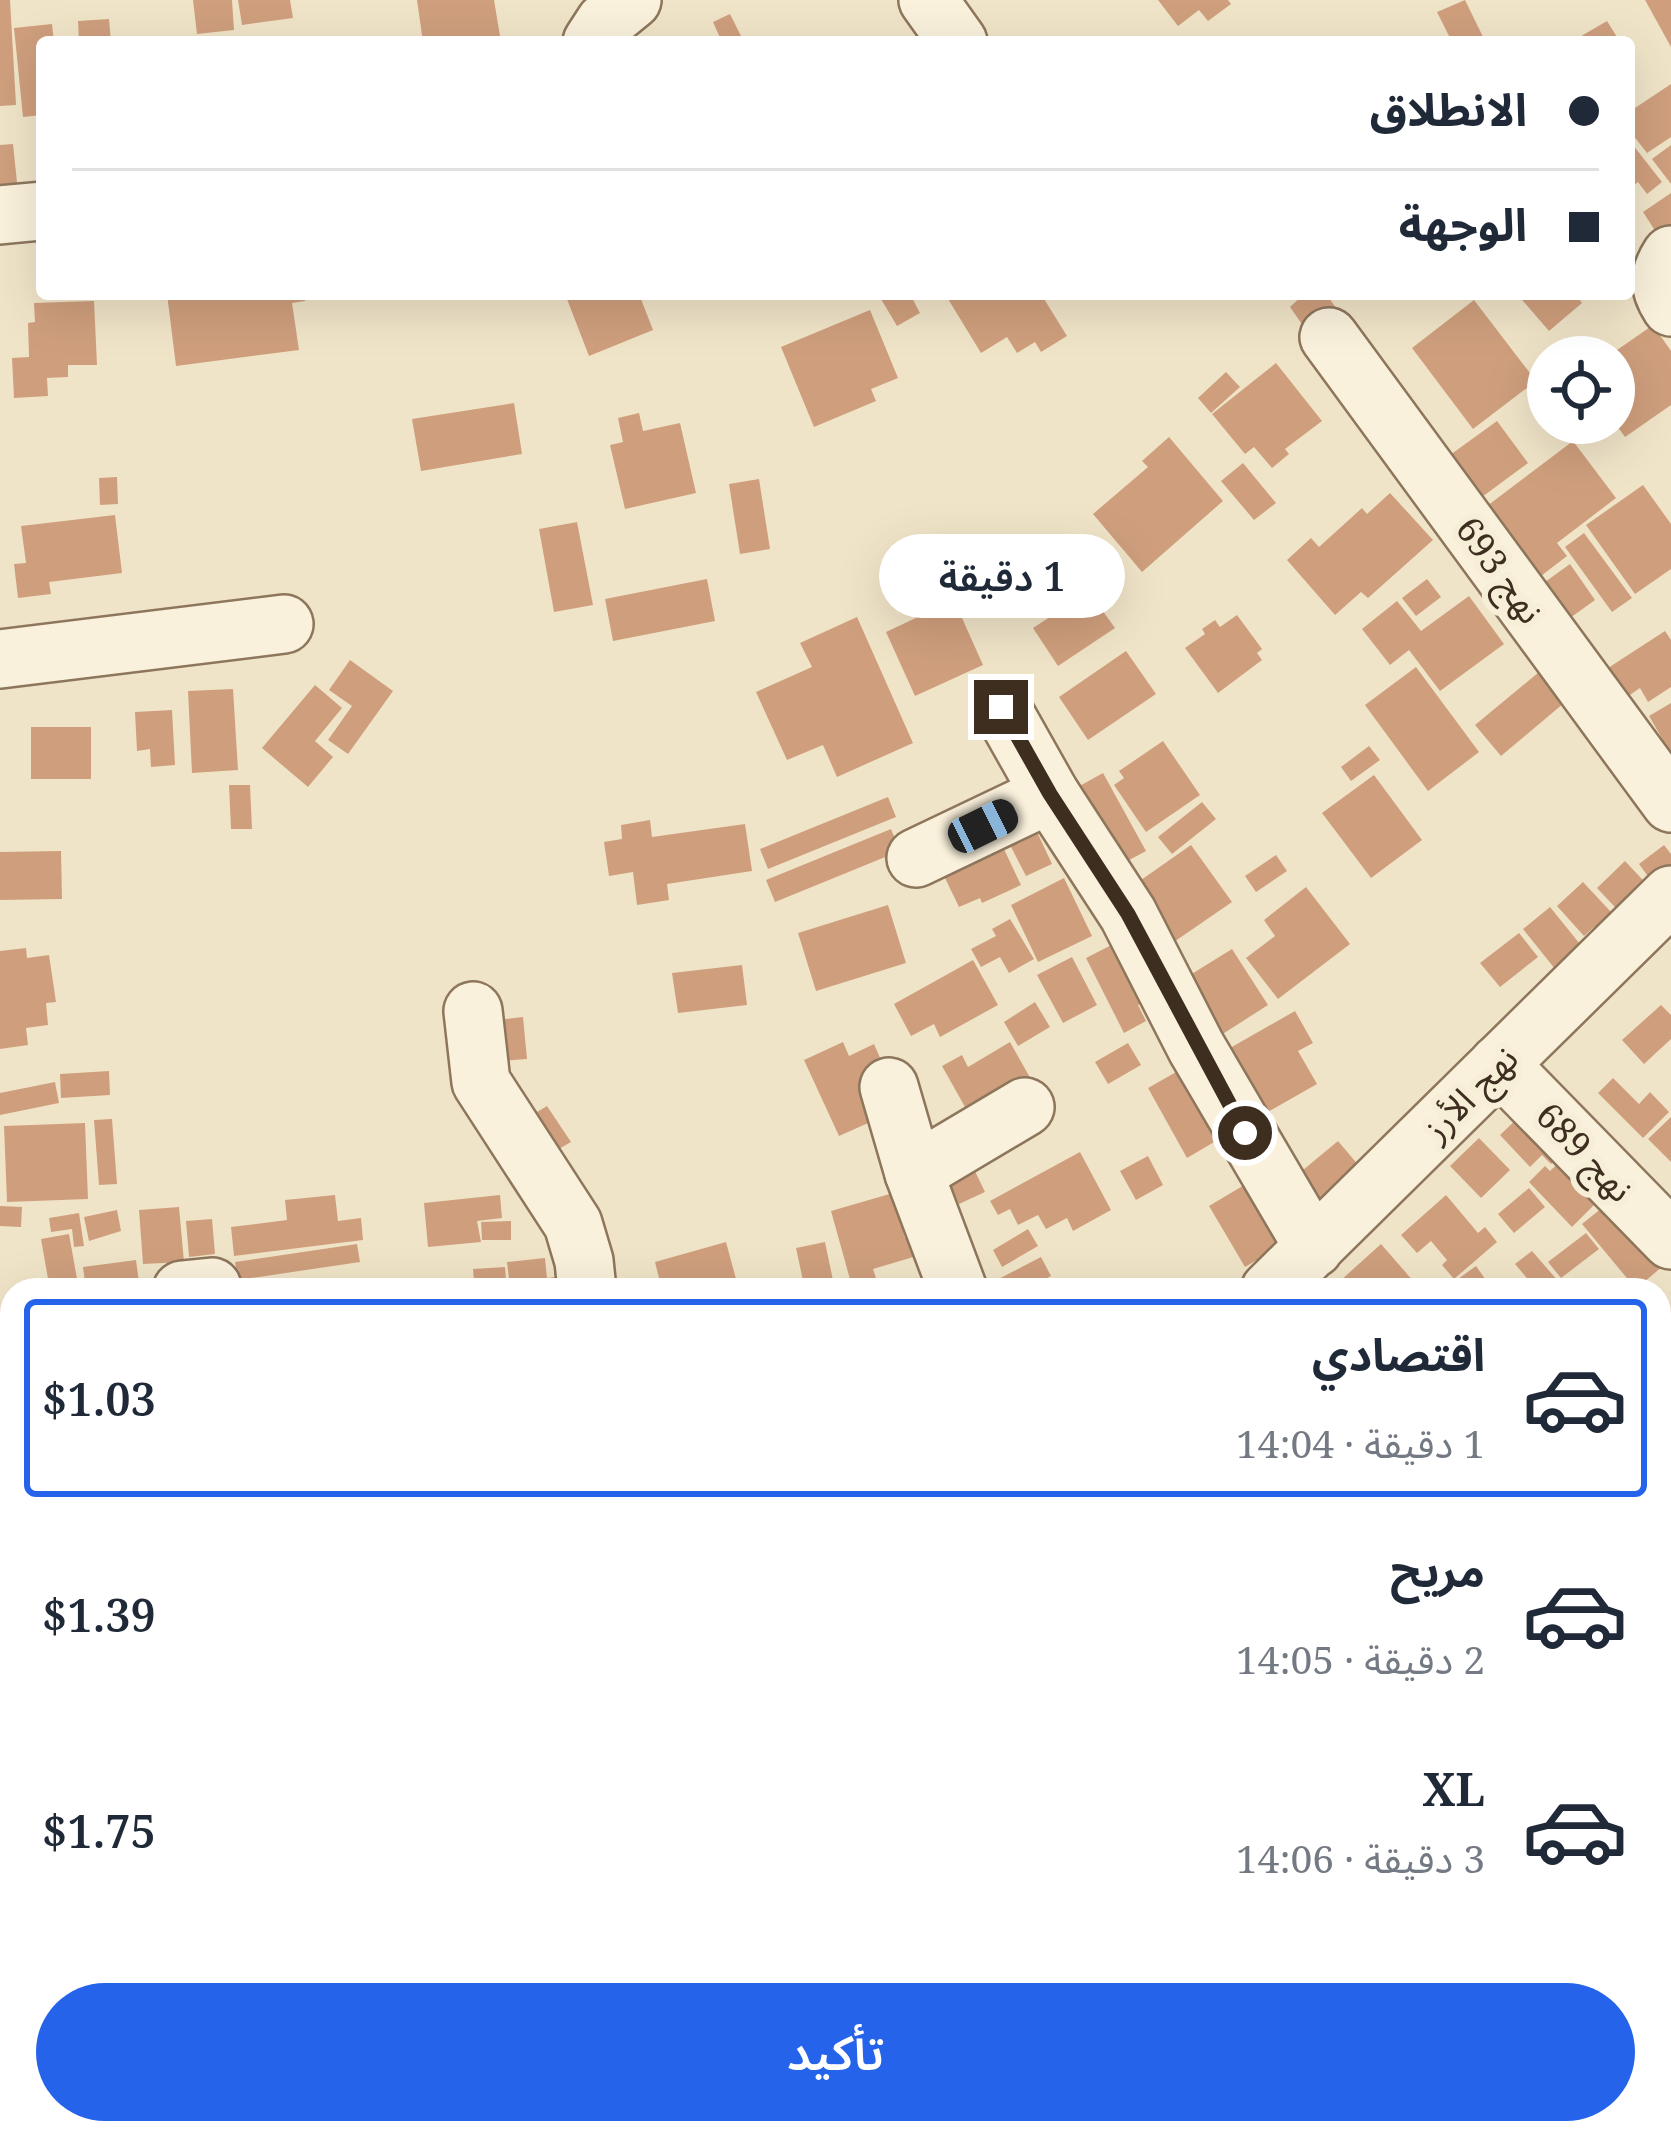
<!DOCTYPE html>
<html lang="ar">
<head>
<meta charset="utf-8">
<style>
  :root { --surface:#fff; --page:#f6f6f7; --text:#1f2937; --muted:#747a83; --line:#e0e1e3; --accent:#2563eb }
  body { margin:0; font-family:"Noto Serif","Noto Sans Arabic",serif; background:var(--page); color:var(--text); direction:rtl; height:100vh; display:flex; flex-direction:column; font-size:45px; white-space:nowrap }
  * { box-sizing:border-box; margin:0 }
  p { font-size:39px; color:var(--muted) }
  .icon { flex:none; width:66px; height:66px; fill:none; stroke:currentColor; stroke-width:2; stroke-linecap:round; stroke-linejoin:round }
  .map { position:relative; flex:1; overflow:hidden; direction:ltr }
  .drawer { position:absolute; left:0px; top:1278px; width:1671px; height:867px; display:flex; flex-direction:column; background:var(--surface); border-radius:36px 36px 0 0; box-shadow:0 12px 48px #0002; direction:rtl }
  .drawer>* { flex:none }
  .guide { position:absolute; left:36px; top:36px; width:1599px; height:264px; border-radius:12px; box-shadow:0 12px 48px #0002; direction:rtl; display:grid; align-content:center; height:264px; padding:0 36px; background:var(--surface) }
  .fabs { position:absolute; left:1527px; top:336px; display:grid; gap:24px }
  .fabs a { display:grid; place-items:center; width:108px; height:108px; border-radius:50%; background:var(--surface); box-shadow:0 12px 48px #0002; font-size:60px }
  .end { position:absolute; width:54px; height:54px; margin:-27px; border:15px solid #3d2e20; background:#fff; box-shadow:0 0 0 6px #fff }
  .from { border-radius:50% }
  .bubble { position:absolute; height:84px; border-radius:42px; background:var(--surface); box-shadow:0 12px 48px #0002; font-size:39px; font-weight:600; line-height:84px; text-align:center; direction:rtl }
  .car { position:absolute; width:36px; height:72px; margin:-36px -18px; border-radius:15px; box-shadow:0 0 9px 3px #0007; background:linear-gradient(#222 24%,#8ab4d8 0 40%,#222 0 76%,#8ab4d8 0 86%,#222 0) }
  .guide b { display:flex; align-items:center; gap:42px; height:114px; font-size:45px }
  .guide b+b { border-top:3px solid var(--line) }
  .guide i { width:30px; height:30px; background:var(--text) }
  ul { padding:21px 0 0; list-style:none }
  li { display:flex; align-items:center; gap:36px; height:198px; margin:0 24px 18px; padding:0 12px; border:6px solid transparent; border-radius:12px }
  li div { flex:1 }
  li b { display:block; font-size:45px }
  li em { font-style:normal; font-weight:600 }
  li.selected { border-color:var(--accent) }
  li>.icon { width:108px; height:108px; stroke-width:1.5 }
  .action { display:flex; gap:24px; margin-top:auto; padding:24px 36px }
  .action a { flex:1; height:138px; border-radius:72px; background:var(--accent); color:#fff; font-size:48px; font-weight:600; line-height:138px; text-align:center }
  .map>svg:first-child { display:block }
</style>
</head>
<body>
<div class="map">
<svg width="1671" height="2143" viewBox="0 0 1671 2143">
  <rect width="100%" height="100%" fill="#f0e4c8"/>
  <!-- building -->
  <g fill="#cf9f7d">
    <path d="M0,0h10l6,105 -16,1z"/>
    <path d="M193,0h39l2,30 -37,4z"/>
    <path d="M238,0h52l3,18 -51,7z"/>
    <path d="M417,0h77l7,42h-78z"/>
    <path d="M1158,0h70l3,4 -23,17 -9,-11 -21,16z"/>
    <path d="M1465,0l20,41 -3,1h-30l-15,-30z"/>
    <path d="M1645,0h26v47z"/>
    <path d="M730,14l14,28h-22l-9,-20z"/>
    <path d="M109,19l2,23h-32l-1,-21z"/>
    <path d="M1607,21l13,21h-49z"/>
    <path d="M52,24l2,18h-12v73l-19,2 -9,-89z"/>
    <path d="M1671,84v53l-24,16 -18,-23v-18z"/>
    <path d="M1629,140l33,42 -15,12 -9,-12 -9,7z"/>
    <path d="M13,144l5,48 -18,1v-48z"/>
    <path d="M1671,145v39l-19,-25z"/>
    <path d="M1671,193v44l-8,6 -20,-31z"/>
    <path d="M167,294h137l1,7 -13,2 7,47 -123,16z"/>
    <path d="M565,294h74l14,36 -64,26z"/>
    <path d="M878,294h32l10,19 -23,13z"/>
    <path d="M945,294h96l26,42 -26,16 -6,-10 -18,11 -10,-16 -26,16z"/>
    <path d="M1304,294h22l13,18 -31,21 -18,-26z"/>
    <path d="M1517,294h58l7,9 -33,28z"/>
    <path d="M1474,300l62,81 -63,48 -61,-81z"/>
    <path d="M94,301l3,64h-29v12l-21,1 1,18 -34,2 -2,-40 17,-1 -1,-34 7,-1 -1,-19z"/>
    <path d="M870,310l28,68 -27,11 5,12 -62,26 -33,-80z"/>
    <path d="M1653,325l18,26v54l-46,32 -11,-15v-65h-7z"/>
    <path d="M1276,363l46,58 -37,28 4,5 -17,14 -18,-21 -9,7 -33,-40z"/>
    <path d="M1226,372l14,15 -29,26 -13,-15z"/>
    <path d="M514,403l8,51 -101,17 -9,-52z"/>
    <path d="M639,413l4,18 37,-8 16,70 -71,16 -15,-64 13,-3 -5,-24z"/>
    <path d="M1497,421l31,42 -46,34 -32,-42z"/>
    <path d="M1169,437l54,64 -81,71 -49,-58 55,-47 -6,-6z"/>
    <path d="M1573,441l43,57 -59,45 10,13 -26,20 -54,-70z"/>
    <path d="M1243,463l33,40 -22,17 -33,-39z"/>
    <path d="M117,477l1,27 -18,1 -1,-27z"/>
    <path d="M759,479l11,70 -30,5 -11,-70z"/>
    <path d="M1643,485l28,39v45l-36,25 -49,-69z"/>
    <path d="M1390,493l43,47 -65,58 -7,-6 -26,23 -48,-55 24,-22 8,9 43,-39 5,6z"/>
    <path d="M115,515l7,58 -73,9 2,12 -33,4 -4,-34 12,-1 -5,-37z"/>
    <path d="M577,522l16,83 -39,7 -15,-83z"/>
    <path d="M1584,533l48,65 -20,14 -47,-65z"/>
    <path d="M1052,559l27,39 -17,11 -7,-9 -22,16 -21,-29z"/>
    <path d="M1570,564l25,36 -25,18 -25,-36z"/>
    <path d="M707,579l8,42 -102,20 -8,-42z"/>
    <path d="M1427,579l14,18 -25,19 -14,-18z"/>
    <path d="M1092,596l23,32 -57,38 -25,-38 26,-17 3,5z"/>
    <path d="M1469,596l35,48 -64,47 -31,-41 -19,15 -28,-36 35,-28 24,30z"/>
    <path d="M954,600l29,65 -68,31 -29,-64z"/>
    <path d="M1237,615l25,34 -5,4 5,7 -44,33 -33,-45 20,-14 -3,-5 13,-9 5,7z"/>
    <path d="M857,617l56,126 -76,34 -14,-32 -36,15 -31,-68 56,-25 -12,-24z"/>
    <path d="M1665,631l6,9v47l-23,15 -8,-14 -13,9 -19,-29z"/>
    <path d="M1126,651l30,43 -68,46 -29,-43z"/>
    <path d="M350,660l43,31 -45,63 -20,-14 24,-34 -23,-16z"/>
    <path d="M1416,667l63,85 -51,39 -63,-86z"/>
    <path d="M1545,667l25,31 -69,58 -26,-31z"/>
    <path d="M315,685l27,23 -27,33 18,16 -25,30 -46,-39z"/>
    <path d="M233,689l5,81 -46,3 -4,-82z"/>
    <path d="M1671,703v51l-22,-38z"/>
    <path d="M172,710l3,55 -24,2 -1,-18 -13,2 -2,-39z"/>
    <rect x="31" y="727" width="60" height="52"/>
    <path d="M1163,741l37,54 -54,37 -32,-47 10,-7 -5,-7z"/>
    <path d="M1369,746l11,14 -29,21 -10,-14z"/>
    <path d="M1103,773l43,78 -28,15 -42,-78z"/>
    <path d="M1374,775l48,65 -51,38 -49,-65z"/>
    <path d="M229,785h21l2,44h-21z"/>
    <path d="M888,797l8,20 -128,52 -8,-20z"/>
    <path d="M1202,802l14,17 -44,35 -14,-17z"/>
    <path d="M650,820l2,17 93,-13 7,47 -85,13 2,16 -32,5 -4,-33 -24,4 -5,-34 18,-3 -1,-14z"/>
    <path d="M891,829l9,22 -125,51 -9,-22z"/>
    <path d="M1037,832l15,32 -26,12 -16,-31z"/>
    <path d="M1191,845l41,57 -61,42 -40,-57z"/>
    <path d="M1664,845l7,9v20l-16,12 -16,-22z"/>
    <path d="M1003,847l18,38 -39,18 -2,-5 -21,9 -15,-31z"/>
    <path d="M61,851l1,48 -62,1v-48z"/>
    <path d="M1276,855l11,16 -31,21 -11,-16z"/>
    <path d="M1625,861l31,33 -28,27 -31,-33z"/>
    <path d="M1064,878l28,58 -54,26 -27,-57z"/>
    <path d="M1583,882l42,45 -17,15 -14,-15 -10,9 -27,-30z"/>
    <path d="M1306,887l44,57 -72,55 -32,-41 29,-22 -11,-16z"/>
    <path d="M888,905l18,58 -90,28 -18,-58z"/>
    <path d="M1550,907l34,42 -21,30 -40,-50z"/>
    <path d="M1010,919l24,40 -25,14 -9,-16 -19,10 -10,-18 25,-13 -4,-7z"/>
    <path d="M1519,933l19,24 -38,30 -20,-24z"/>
    <path d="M1133,934l29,59 -24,12 8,16 -22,12 -38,-75z"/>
    <path d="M26,948l1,10 22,-3 7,47 -10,1 2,22 -22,3 2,17 -28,4v-98z"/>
    <path d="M1232,949l36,56 -50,32 -36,-57z"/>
    <path d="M1072,957l25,48 -34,18 -26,-48z"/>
    <path d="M973,960l25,45 -58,32 -6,-13 -23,12 -17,-32z"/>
    <path d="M742,965l5,40 -69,8 -6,-40z"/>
    <path d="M1035,1002l15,25 -32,19 -14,-24z"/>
    <path d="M1661,1005l10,10v24l-27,25 -22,-24z"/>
    <path d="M1295,1011l18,32 -15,8 19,33 -51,29 -36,-65z"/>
    <path d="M523,1017l4,42 -26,2 -4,-41z"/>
    <path d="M843,1042l6,14 25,-12 28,64 -63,28 -35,-76z"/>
    <path d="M1010,1042l35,62 -62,35 -41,-73 20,-11 6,12z"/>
    <path d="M1128,1043l13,22 -33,19 -13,-22z"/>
    <path d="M1199,1059l39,69 -51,30 -39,-70z"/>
    <path d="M109,1071l1,24 -49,3 -1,-24z"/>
    <path d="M1613,1078l26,26 11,-12 19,20 -26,26 -45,-45z"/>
    <path d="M55,1082l4,21 -59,12v-22z"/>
    <path d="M547,1106l24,36 -21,12 -23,-36z"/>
    <path d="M1521,1115l59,23 -29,26 -9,-9 -12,12 -30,-32z"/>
    <path d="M1671,1117v45l-23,-23z"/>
    <path d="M112,1119l5,65 -18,1 -5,-65z"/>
    <path d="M85,1123l3,76 -81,3 -3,-76z"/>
    <path d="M1479,1138l31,32 -29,28 -31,-32z"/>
    <path d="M1338,1141l32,38 -47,39 -32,-38z"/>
    <path d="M1576,1147l38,38 -42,42 -43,-45 16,-16 5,5z"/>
    <path d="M1080,1152l31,58 -38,21 -6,-13 -21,11 -8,-14 -20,10 -8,-16 -12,6 -8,-14z"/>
    <path d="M1148,1156l15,29 -27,15 -16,-29z"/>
    <path d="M971,1163l14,29 -26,12 -13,-29z"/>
    <path d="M1266,1172l36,61 -57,34 -36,-61z"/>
    <path d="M1529,1188l16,19 -31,26 -16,-19z"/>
    <path d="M1623,1191l48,68 -35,30 -54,-65z"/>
    <path d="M893,1193l12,45 9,-3 6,20 -47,14 5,15 -25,6 -22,-79z"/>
    <path d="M335,1195l3,26 23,-3 2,22 -129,16 -3,-29 56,-7 -2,-20z"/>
    <path d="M500,1195l2,23 -25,3 4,21 -53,5 -4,-44z"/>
    <path d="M1446,1195l32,38 7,-6 12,15 -43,37 -12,-14 5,-5 -16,-19 -14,12 -16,-18z"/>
    <path d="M0,1206l22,1 -1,20 -21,-1z"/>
    <path d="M179,1207l5,55 -41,2 -4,-54z"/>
    <path d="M117,1210l4,21 -32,10 -5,-24z"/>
    <path d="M79,1213l5,33 -10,1 -2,-18 -21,3 -2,-14z"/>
    <path d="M212,1219l3,35 -26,3 -3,-36z"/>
    <path d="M511,1221v19h-29l-1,-18z"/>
    <path d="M1028,1229l10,17 -36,21 -9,-17z"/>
    <path d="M1586,1233l13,16 -38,29 -13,-16z"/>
    <path d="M69,1234l10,56h-29l-9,-51z"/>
    <path d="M726,1242l13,48h-77l-7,-28z"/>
    <path d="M825,1242l10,48h-30l-9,-42z"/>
    <path d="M357,1244l3,18 -122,18 -3,-18z"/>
    <path d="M1381,1244l40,46h-91z"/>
    <path d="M1532,1251l26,30 -4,3 5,6h-22l-22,-26z"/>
    <path d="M1041,1257l10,19 -26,14h-36l-2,-5z"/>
    <path d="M545,1258l2,20 8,-1 -1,-7 20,-2 3,22h-41l-1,-12h-4l1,6 -22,3 -3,-25z"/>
    <path d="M136,1260l4,30h-54l-3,-23z"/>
    <path d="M1476,1266l17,24h-27l-8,-11z"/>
    <path d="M505,1267l1,13 -32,2 -1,-13z"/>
    <path d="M1664,1340l7,8v63l-12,-13v-54z"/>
    <path d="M1671,1433v110l-12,11v-109z"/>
    <path d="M12,1553v47h-6l-6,-46z"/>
    <path d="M1659,1653l12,12v49l-12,12z"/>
    <path d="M12,1717v71l-12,1v-71z"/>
    <path d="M12,1904v121l-9,2 -3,-119z"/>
    <path d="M1659,1997l12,16v34l-12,9z"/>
    <path d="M12,2076v56l-12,1v-56z"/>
    <path d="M1671,2109v34h-24l-7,-10h19v-16z"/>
    <path d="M672,2133h97l6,10h-110l-2,-5z"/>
  </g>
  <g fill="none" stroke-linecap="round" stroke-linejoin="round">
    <defs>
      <g id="minor">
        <path d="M928,0l30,42"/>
        <path d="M592,42l13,-20 27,-22"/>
        <path d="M0,215l42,-4"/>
        <path d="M1671,255c-13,20 -13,32 0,52"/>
        <path d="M1329,337l342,466"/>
        <path d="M0,659l284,-35"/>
        <path d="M1001,707l49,87 78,120 68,133 118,201"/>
        <path d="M916,858l134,-64"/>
        <path d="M473,1011l8,71 92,142 11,37 3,29"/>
        <path d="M1499,1064l172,176"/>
        <path d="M889,1087l25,86 44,117"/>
        <path d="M914,1173l111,-66"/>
        <path d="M182,1290l30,-3"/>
        <path d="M1270,1290l401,-395"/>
        <path d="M0,1372l12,57"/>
        <path d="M0,1495l12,-3"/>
        <path d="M1659,1788l12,12"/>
        <path d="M0,1840l12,-1"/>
        <path d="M360,2133l2,10"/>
        <path d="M1026,2133l6,10"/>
        <path d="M1305,2143l15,-10"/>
      </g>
    </defs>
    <!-- minor casing -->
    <use href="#minor" stroke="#8d765c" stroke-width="62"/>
    <!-- minor -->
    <use href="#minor" stroke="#faf1dc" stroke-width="57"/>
  </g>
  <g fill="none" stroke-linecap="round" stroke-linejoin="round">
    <!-- route -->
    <path stroke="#3d2e20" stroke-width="15" d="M1001,707l49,87 78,120 117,219"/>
  </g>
  <g text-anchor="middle" stroke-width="12" stroke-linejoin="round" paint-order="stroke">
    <!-- street labels -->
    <g font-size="36" fill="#3d2e20" stroke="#f7eed8">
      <text transform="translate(1500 570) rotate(54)" y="13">نهج 693</text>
      <text transform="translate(1470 1093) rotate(-45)" y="13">نهج الأرز</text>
      <text transform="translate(1585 1152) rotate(46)" y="13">نهج 689</text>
    </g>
  </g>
</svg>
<div class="fabs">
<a><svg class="icon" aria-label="locate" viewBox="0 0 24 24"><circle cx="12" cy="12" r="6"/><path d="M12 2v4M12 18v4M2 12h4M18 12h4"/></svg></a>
</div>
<i class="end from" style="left:1245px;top:1133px"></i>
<i class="end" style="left:1001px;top:707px"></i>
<div class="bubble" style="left:879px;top:534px;width:246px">1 دقيقة</div>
<i class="car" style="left:983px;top:826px;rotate:64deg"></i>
<div class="guide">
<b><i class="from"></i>الانطلاق</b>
<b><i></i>الوجهة</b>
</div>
<section class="drawer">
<ul>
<li class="selected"><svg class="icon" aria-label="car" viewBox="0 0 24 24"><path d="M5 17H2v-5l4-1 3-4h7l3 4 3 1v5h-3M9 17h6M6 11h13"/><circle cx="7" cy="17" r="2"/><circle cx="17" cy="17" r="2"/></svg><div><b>اقتصادي</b><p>1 دقيقة · 14:04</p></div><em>$1.03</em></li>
<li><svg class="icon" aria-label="car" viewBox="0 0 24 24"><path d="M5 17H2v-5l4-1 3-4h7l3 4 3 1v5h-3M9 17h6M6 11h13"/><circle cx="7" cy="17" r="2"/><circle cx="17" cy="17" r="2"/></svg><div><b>مريح</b><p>2 دقيقة · 14:05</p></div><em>$1.39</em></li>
<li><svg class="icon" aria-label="car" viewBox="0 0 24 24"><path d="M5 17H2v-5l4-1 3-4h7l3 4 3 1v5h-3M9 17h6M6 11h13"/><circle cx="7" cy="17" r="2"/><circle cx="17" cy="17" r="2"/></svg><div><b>XL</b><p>3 دقيقة · 14:06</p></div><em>$1.75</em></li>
</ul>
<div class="action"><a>تأكيد</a></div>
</section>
</div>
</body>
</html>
